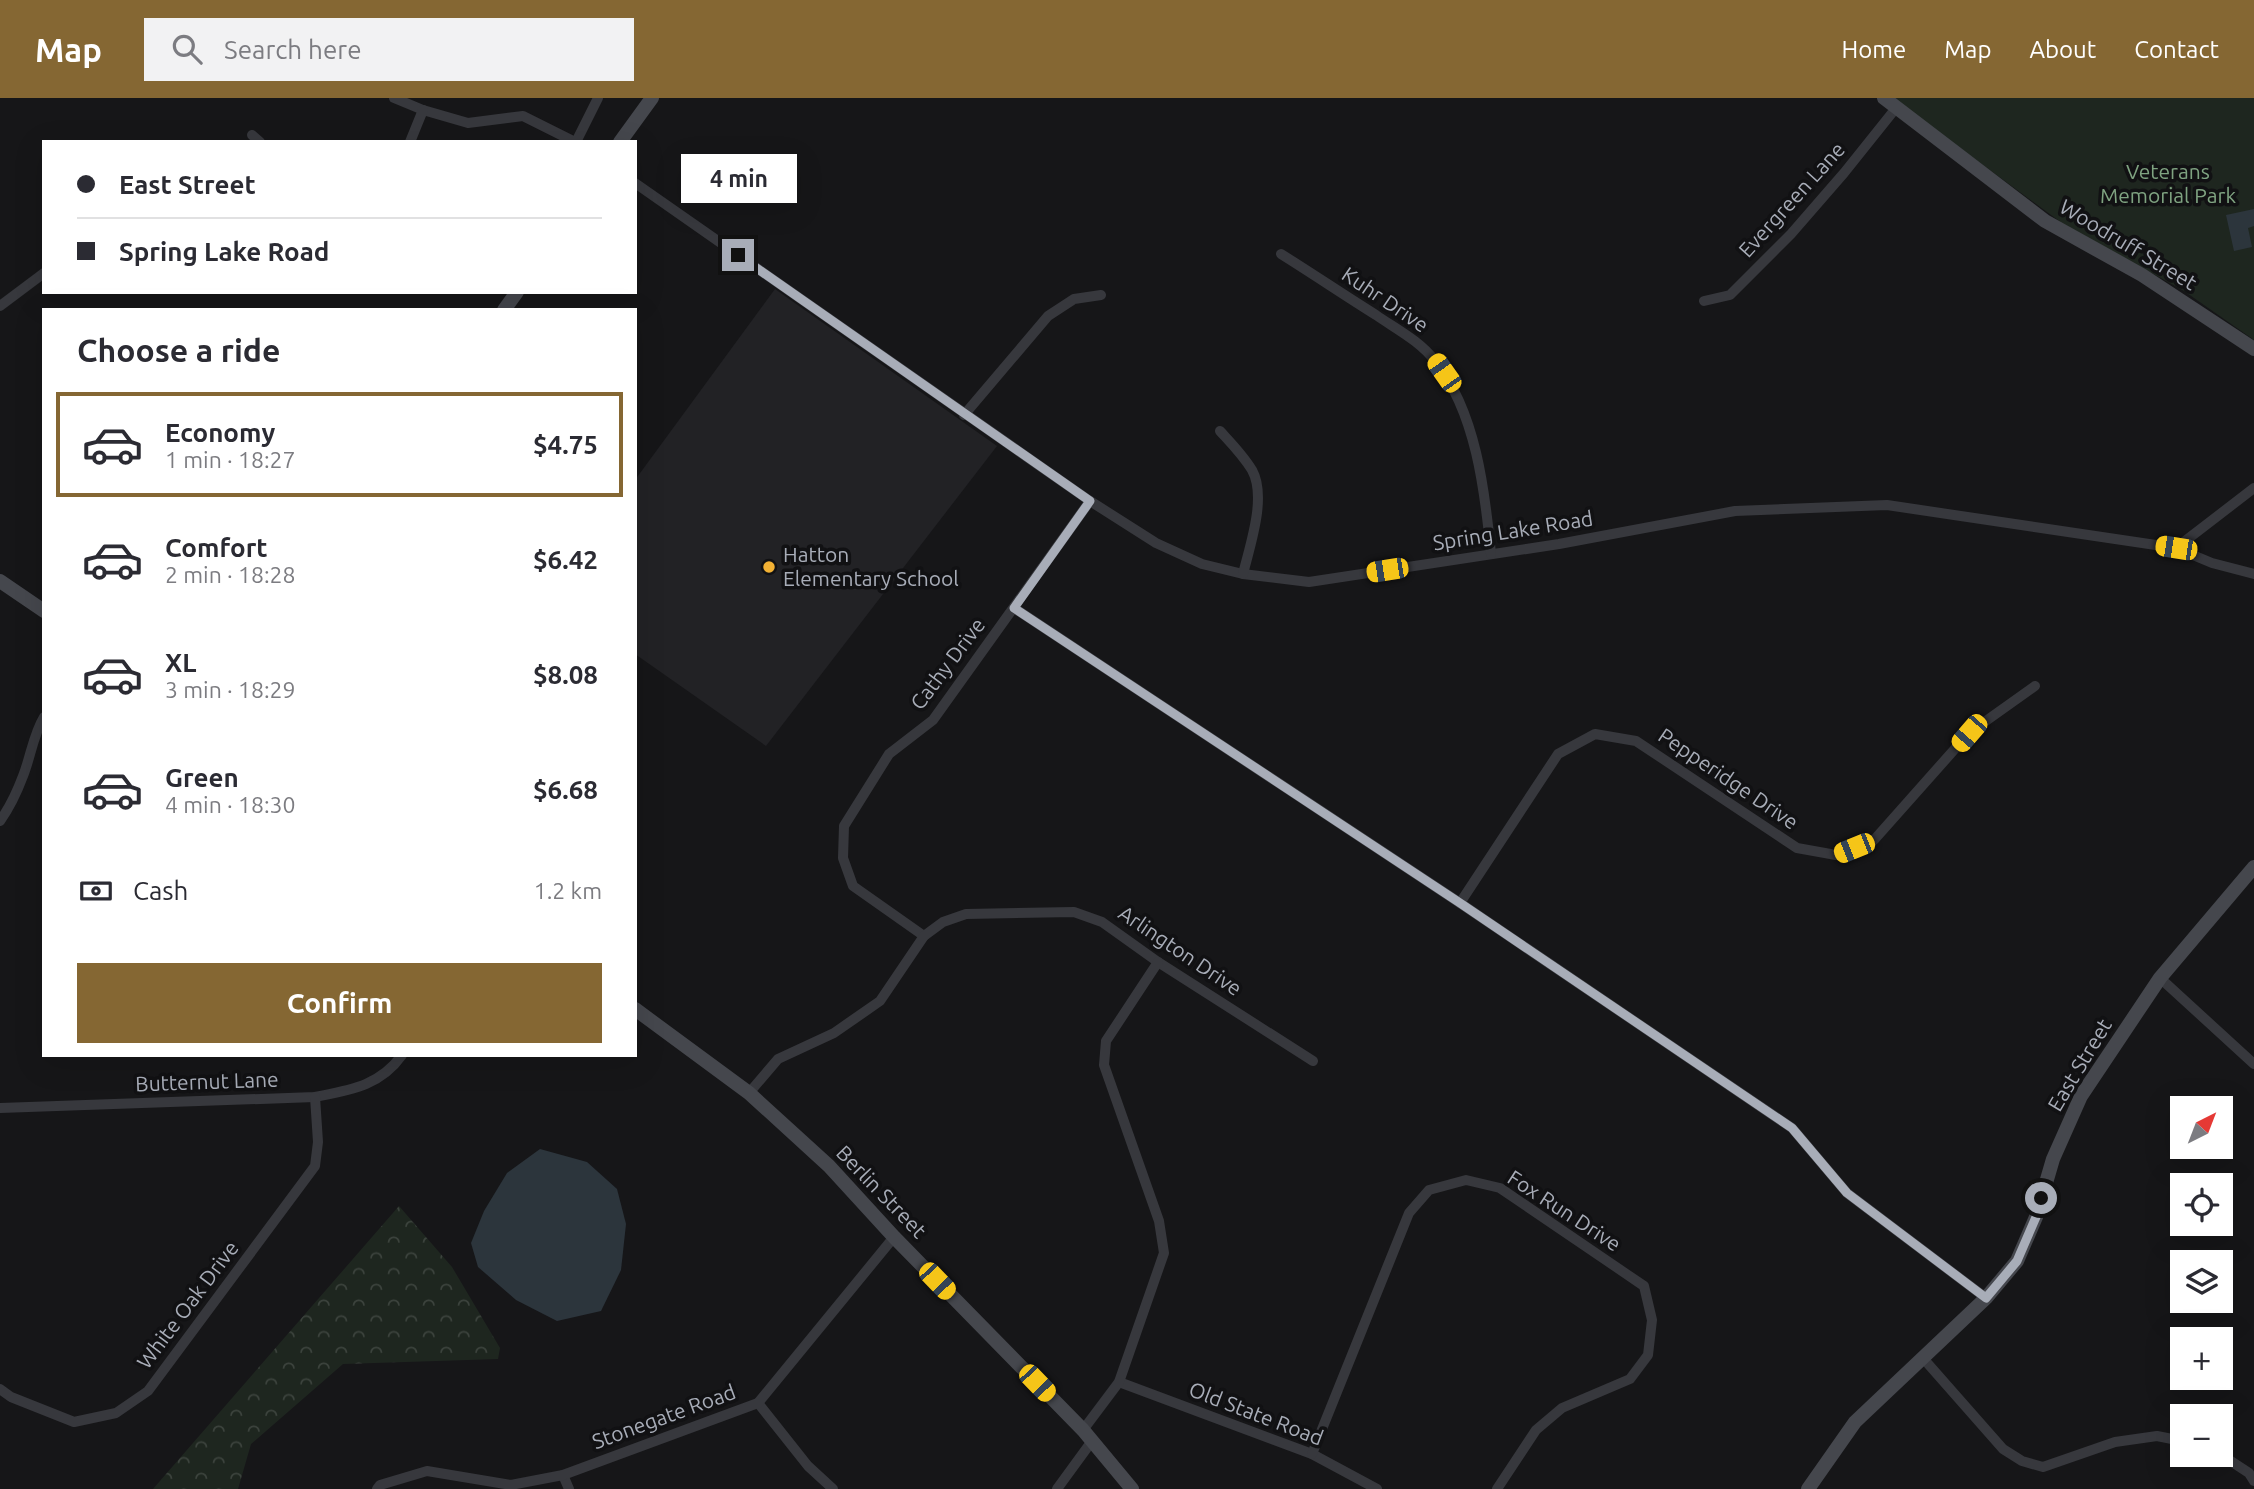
<!DOCTYPE html>
<html lang="en">
<head>
<meta charset="utf-8">
<style>
  :root { --surface:#fff; --page:#f2f2f3; --text:#2b2b33; --muted:#7c7c81; --line:#e1e1e2; --accent:#856733 }
  body { margin:0; font-family:Ubuntu,sans-serif; background:var(--page); color:var(--text); height:100vh; display:flex; flex-direction:column; font-size:26px; white-space:nowrap }
  * { box-sizing:border-box; margin:0 }
  p { font-size:23px; color:var(--muted) }
  .icon { flex:none; width:38px; height:38px; fill:none; stroke:currentColor; stroke-width:2; stroke-linecap:round; stroke-linejoin:round }
  .map { position:relative; flex:1; overflow:hidden }
  .panel { position:absolute; left:42px; top:210px; width:595px; height:749px; display:flex; flex-direction:column; background:var(--surface); border-radius:0px; box-shadow:0 7px 28px #0002 }
  .panel>* { flex:none }
  .banner { position:absolute; left:42px; top:42px; width:595px; height:154px; border-radius:0px; box-shadow:0 7px 28px #0002; display:grid; align-content:center; height:154px; padding:0 35px; background:var(--surface) }
  .needle { width:46px; rotate:42deg }
  .controls { position:absolute; left:2170px; top:998px; display:grid; gap:14px }
  .controls a { display:grid; place-items:center; width:63px; height:63px; border-radius:0px; background:var(--surface); box-shadow:0 7px 28px #0002; font-size:35px }
  .end { position:absolute; width:32px; height:32px; margin:-16px; border:9px solid #a8adb8; background:#111; box-shadow:0 0 0 4px #111 }
  .from { border-radius:50% }
  .bubble { position:absolute; height:49px; border-radius:0px; background:var(--surface); box-shadow:0 7px 28px #0002; font-size:23px; font-weight:600; line-height:49px; text-align:center }
  .car { position:absolute; width:21px; height:42px; margin:-21px -10px; border-radius:9px; box-shadow:0 0 5px 2px #0007; background:linear-gradient(#f5c518 24%,#345 0 40%,#f5c518 0 76%,#345 0 86%,#f5c518 0) }
  .banner b { display:flex; align-items:center; gap:24px; height:66px; font-size:26px }
  .banner b+b { border-top:2px solid var(--line) }
  .banner i { width:18px; height:18px; background:var(--text) }
  ul { padding:0; list-style:none }
  li { display:flex; align-items:center; gap:21px; height:105px; margin:0 14px 10px; padding:0 21px; border:4px solid transparent; border-radius:0px }
  li div { flex:1 }
  li b { display:block; font-size:26px }
  li em { font-style:normal; font-weight:600 }
  li.on { border-color:var(--accent) }
  li>.icon { width:63px; height:63px; stroke-width:1.5 }
  h2 { padding:0 35px; font-size:32px; line-height:84px }
  .pay { display:flex; align-items:center; gap:18px; height:77px; padding:0 35px; font-size:26px }
  .pay p { margin-inline-start:auto }
  .cta { display:flex; gap:14px; margin-top:auto; padding:14px 35px }
  .cta a { flex:1; height:80px; border-radius:0px; background:var(--accent); color:#fff; font-size:28px; font-weight:600; line-height:80px; text-align:center }
  header { display:flex; align-items:center; gap:42px; box-sizing:border-box; height:98px; padding:0 35px; background:var(--accent); color:#fff }
  header strong { font-size:33px }
  nav { display:flex; gap:38px; margin-inline-start:auto; font-size:24px }
  .search { width:490px; height:63px; background:var(--page); display:flex; align-items:center; gap:18px; box-sizing:border-box; padding:0 24px; border-radius:0px; color:var(--muted); font-size:26px }
  .map>svg:first-child { display:block }
</style>
</head>
<body>
<header>
<strong>Map</strong>
<div class="search"><svg class="icon" aria-label="search" viewBox="0 0 24 24"><circle cx="10" cy="10" r="6"/><path d="M15 15l6 6"/></svg>Search here</div>
<nav><a>Home</a><a>Map</a><a>About</a><a>Contact</a></nav>
</header>
<div class="map">
<svg width="2254" height="1391" viewBox="0 0 2254 1391">
  <defs>
    <pattern id="forest-crowns" width="20" height="18" patternUnits="userSpaceOnUse" patternTransform="scale(1.75)"><rect width="20" height="18" fill="#1e261f"/><path d="M2 6a3 3 0 1 1 6 0M12 15a3 3 0 1 1 6 0" fill="none" stroke="#3c433d"/></pattern>
  </defs>
  <rect width="100%" height="100%" fill="#161618"/>
  <!-- built -->
  <path fill="#222225" d="M775,191l222,157 -231,300 -131,-92v-174z"/>
  <!-- forest -->
  <path fill="url(#forest-crowns)" d="M399,1108l53,61 48,81 -2,11 -155,5 -92,80 -13,45h-85z"/>
  <!-- green -->
  <path fill="#1e261f" d="M1892,0h362v242l-70,-49 -122,-68z"/>
  <!-- water -->
  <g fill="#2c353c">
    <path d="M2254,111v17l-6,2 4,19 -18,4 -8,-36z"/>
    <path d="M540,1051l47,13 30,27 9,35 -5,46 -20,41 -44,10 -41,-21 -38,-33 -7,-24 13,-32 23,-38z"/>
  </g>
  <g fill="none" stroke-linecap="round" stroke-linejoin="round">
    <!-- street -->
    <g stroke="#37383d" stroke-width="10">
      <path d="M394,0l29,12 45,13 55,-7 52,26"/>
      <path d="M252,37l8,7"/>
      <path d="M410,44l13,-32"/>
      <path d="M576,44l22,-44"/>
      <path d="M635,85l455,318 66,42 46,21 41,10 66,8 250,-38 176,-33 152,-6 289,43 36,15 42,11"/>
      <path d="M1281,156c32,20 63,41 95,61 20,14 44,26 59,46 41,51 50,130 56,193"/>
      <path d="M1704,203l26,-6 61,-61 53,-61 52,-65"/>
      <path d="M0,208l44,-33"/>
      <path d="M964,317l84,-99 26,-17 27,-4"/>
      <path d="M1220,333c11,12 23,24 32,39 15,27 -2,75 -9,104"/>
      <path d="M2176,450l78,-60"/>
      <path d="M1014,510l446,295 332,225 55,65 139,105"/>
      <path d="M0,723c10,-14 17,-29 23,-45 8,-20 10,-41 21,-59"/>
      <path d="M1460,805l98,-149 37,-20 41,7 161,107 39,7 38,-15 95,-107 66,-47"/>
      <path d="M924,838l-71,-50 -10,-28 1,-32 45,-72 44,-34 157,-219"/>
      <path d="M2160,880l94,86"/>
      <path d="M749,995l29,-34 56,-26 46,-32 44,-65 19,-14 23,-8 108,-2 28,10 56,40 155,99"/>
      <path d="M0,1010l315,-11c35,-7 65,-11 87,-42"/>
      <path d="M1922,1259l81,92 19,12 21,6 72,-25 42,-6 25,5"/>
      <path d="M1119,1284l193,72 65,35"/>
      <path d="M0,1291l11,8 63,25 42,-9 32,-22 167,-225 3,-24 -3,-45"/>
      <path d="M758,1305l50,63 25,23"/>
      <path d="M1083,1332l36,-48 45,-129 -5,-32 -55,-156 2,-24 52,-79"/>
      <path d="M1312,1356l97,-241 20,-23 37,-10 34,8 144,98 8,34 -4,35 -18,24 -68,29 -26,22 -39,59"/>
      <path d="M2220,1356l29,19 5,8"/>
      <path d="M563,1377l6,14"/>
      <path d="M377,1391l3,-4 47,-14 84,14 52,-10 195,-72 136,-166"/>
      <path d="M1057,1391l35,-48"/>
    </g>
    <!-- secondary -->
    <g stroke="#45474d" stroke-width="14">
      <path d="M1884,0l161,123 97,54 112,74"/>
      <path d="M620,44l32,-44"/>
      <path d="M504,212l13,-18"/>
      <path d="M0,483l44,30"/>
      <path d="M635,911l114,84 80,73 65,71 189,193 49,59"/>
      <path d="M1808,1391l47,-67 131,-124 31,-37 19,-44 17,-58 28,-63 79,-118 94,-111"/>
    </g>
  </g>
  <g fill="none" stroke-linecap="round" stroke-linejoin="round">
    <!-- route -->
    <path stroke="#a8adb8" stroke-width="9" d="M738,157l352,246 -76,107 446,295 332,225 55,65 139,105 31,-37 19,-44 5,-19"/>
  </g>
  <!-- markers -->
  <circle fill="#f2b134" stroke="#111113" stroke-width="2.5" cx="769" cy="469" r="7"/>
  <g text-anchor="middle" stroke-width="7" stroke-linejoin="round" paint-order="stroke">
    <!-- park labels -->
    <g font-size="21" fill="#7fa381" stroke="#111113">
      <text x="2168" y="81">Veterans<tspan x="2168" dy="24">Memorial Park</tspan></text>
    </g>
    <!-- street labels -->
    <g font-size="21" fill="#a8adb8" stroke="#111113">
      <text transform="translate(1792 102) rotate(-48)" y="7">Evergreen Lane</text>
      <text transform="translate(2128 147) rotate(31)" y="7">Woodruff Street</text>
      <text transform="translate(1385 202) rotate(34)" y="7">Kuhr Drive</text>
      <text transform="translate(1513 433) rotate(-9)" y="7">Spring Lake Road</text>
      <text transform="translate(948 566) rotate(-53)" y="7">Cathy Drive</text>
      <text transform="translate(1728 681) rotate(34)" y="7">Pepperidge Drive</text>
      <text transform="translate(1180 853) rotate(34)" y="7">Arlington Drive</text>
      <text transform="translate(2080 967) rotate(-59)" y="7">East Street</text>
      <text transform="translate(207 984) rotate(-2)" y="7">Butternut Lane</text>
      <text transform="translate(881 1094) rotate(46)" y="7">Berlin Street</text>
      <text transform="translate(1564 1113) rotate(33)" y="7">Fox Run Drive</text>
      <text transform="translate(188 1207) rotate(-53)" y="7">White Oak Drive</text>
      <text transform="translate(1256 1316) rotate(21)" y="7">Old State Road</text>
      <text transform="translate(664 1319) rotate(-20)" y="7">Stonegate Road</text>
    </g>
    <!-- poi labels -->
    <g font-size="21" fill="#a8adb8" stroke="#111113" text-anchor="start">
      <text x="783" y="464">Hatton<tspan x="783" dy="24">Elementary School</tspan></text>
    </g>
  </g>
</svg>
<div class="controls">
<a><svg class="needle" viewBox="-14 -14 28 28"><path d="M0-13l5 13h-10z" fill="#e53935"/><path d="M0 13l5-13h-10z" fill="#7c7c81"/></svg></a>
<a><svg class="icon" aria-label="locate" viewBox="0 0 24 24"><circle cx="12" cy="12" r="6"/><path d="M12 2v4M12 18v4M2 12h4M18 12h4"/></svg></a>
<a><svg class="icon" aria-label="layers" viewBox="0 0 24 24"><path d="M12 4l9 5-9 5-9-5zM3 14l9 5 9-5"/></svg></a>
<a>+</a>
<a>−</a>
</div>
<i class="end from" style="left:2041px;top:1100px"></i>
<i class="end" style="left:738px;top:157px"></i>
<div class="bubble" style="left:681px;top:56px;width:116px">4 min</div>
<i class="car" style="left:1444px;top:275px;rotate:325deg"></i>
<i class="car" style="left:2176px;top:450px;rotate:279deg"></i>
<i class="car" style="left:1387px;top:472px;rotate:261deg"></i>
<i class="car" style="left:1969px;top:635px;rotate:221deg"></i>
<i class="car" style="left:1854px;top:750px;rotate:248deg"></i>
<i class="car" style="left:937px;top:1183px;rotate:136deg"></i>
<i class="car" style="left:1037px;top:1285px;rotate:136deg"></i>
<div class="banner">
<b><i class="from"></i>East Street</b>
<b><i></i>Spring Lake Road</b>
</div>
<section class="panel">
<h2>Choose a ride</h2>
<ul>
<li class="on"><svg class="icon" aria-label="car" viewBox="0 0 24 24"><path d="M5 17H2v-5l4-1 3-4h7l3 4 3 1v5h-3M9 17h6M6 11h13"/><circle cx="7" cy="17" r="2"/><circle cx="17" cy="17" r="2"/></svg><div><b>Economy</b><p>1 min · 18:27</p></div><em>$4.75</em></li>
<li><svg class="icon" aria-label="car" viewBox="0 0 24 24"><path d="M5 17H2v-5l4-1 3-4h7l3 4 3 1v5h-3M9 17h6M6 11h13"/><circle cx="7" cy="17" r="2"/><circle cx="17" cy="17" r="2"/></svg><div><b>Comfort</b><p>2 min · 18:28</p></div><em>$6.42</em></li>
<li><svg class="icon" aria-label="car" viewBox="0 0 24 24"><path d="M5 17H2v-5l4-1 3-4h7l3 4 3 1v5h-3M9 17h6M6 11h13"/><circle cx="7" cy="17" r="2"/><circle cx="17" cy="17" r="2"/></svg><div><b>XL</b><p>3 min · 18:29</p></div><em>$8.08</em></li>
<li><svg class="icon" aria-label="car" viewBox="0 0 24 24"><path d="M5 17H2v-5l4-1 3-4h7l3 4 3 1v5h-3M9 17h6M6 11h13"/><circle cx="7" cy="17" r="2"/><circle cx="17" cy="17" r="2"/></svg><div><b>Green</b><p>4 min · 18:30</p></div><em>$6.68</em></li>
</ul>
<div class="pay"><svg class="icon" aria-label="cash" viewBox="0 0 24 24"><path d="M3 7h18v10H3z"/><circle cx="12" cy="12" r="2"/></svg>Cash<p>1.2 km</p></div>
<div class="cta"><a>Confirm</a></div>
</section>
</div>
</body>
</html>
